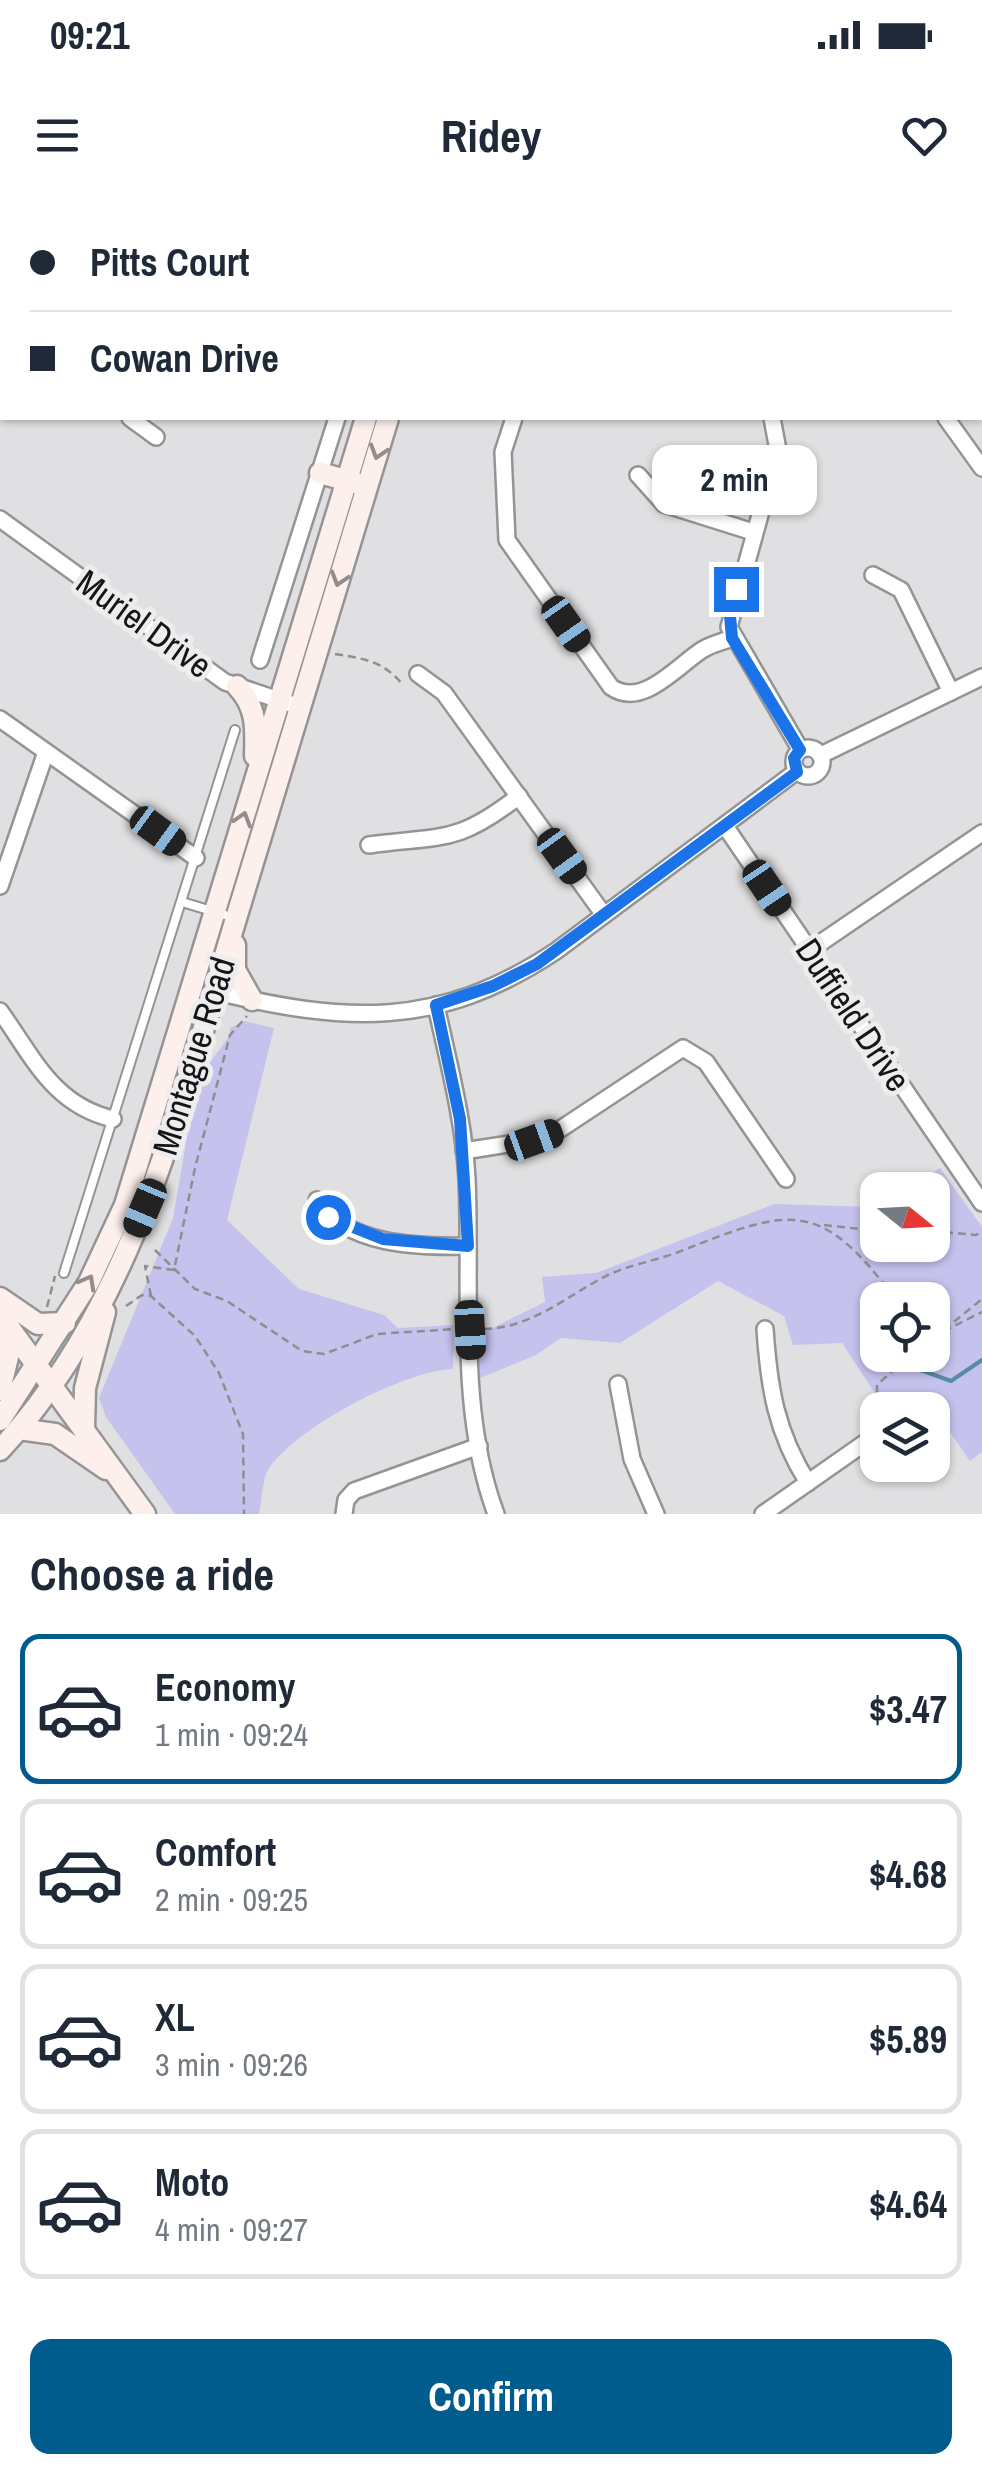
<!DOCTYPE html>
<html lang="en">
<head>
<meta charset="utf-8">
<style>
  :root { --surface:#fff; --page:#f6f6f7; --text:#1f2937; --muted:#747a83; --line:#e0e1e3; --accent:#005c8d }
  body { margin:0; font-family:"Archivo Narrow",sans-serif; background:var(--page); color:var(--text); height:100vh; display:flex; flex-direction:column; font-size:38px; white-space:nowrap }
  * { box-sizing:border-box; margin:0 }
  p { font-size:32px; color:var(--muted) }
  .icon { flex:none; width:55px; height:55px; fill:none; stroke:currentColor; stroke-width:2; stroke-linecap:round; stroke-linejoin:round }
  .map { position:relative; height:1314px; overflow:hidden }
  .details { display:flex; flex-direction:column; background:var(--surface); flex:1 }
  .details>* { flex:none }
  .hud { position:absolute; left:0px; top:0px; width:982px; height:220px; box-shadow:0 2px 8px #0004; display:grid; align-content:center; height:220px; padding:0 30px; background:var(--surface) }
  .needle { width:65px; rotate:108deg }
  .controls { position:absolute; left:860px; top:972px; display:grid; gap:20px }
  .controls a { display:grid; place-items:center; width:90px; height:90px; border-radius:20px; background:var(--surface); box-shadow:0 2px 8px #0004; font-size:50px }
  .end { position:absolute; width:45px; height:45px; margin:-22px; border:12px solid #1a73e8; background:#fff; box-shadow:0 0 0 5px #fff }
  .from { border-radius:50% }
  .bubble { position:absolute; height:70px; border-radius:20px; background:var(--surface); box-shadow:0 2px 8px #0004; font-size:32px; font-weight:700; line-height:70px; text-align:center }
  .car { position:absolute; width:30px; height:60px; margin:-30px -15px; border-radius:12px; box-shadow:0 0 8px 2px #0007; background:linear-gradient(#222 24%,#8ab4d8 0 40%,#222 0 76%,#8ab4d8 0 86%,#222 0) }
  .hud b { display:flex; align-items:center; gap:35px; height:95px; font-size:38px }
  .hud b+b { border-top:2px solid var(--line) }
  .hud i { width:25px; height:25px; background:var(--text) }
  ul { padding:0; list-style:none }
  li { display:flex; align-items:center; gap:30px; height:150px; margin:0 20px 15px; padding:0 10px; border:5px solid var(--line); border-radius:20px }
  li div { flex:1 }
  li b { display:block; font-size:38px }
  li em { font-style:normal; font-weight:700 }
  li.active { border-color:var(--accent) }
  li>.icon { width:90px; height:90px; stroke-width:1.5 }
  h2 { padding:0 30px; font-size:45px; line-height:120px }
  .cta { display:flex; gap:20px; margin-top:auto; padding:20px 30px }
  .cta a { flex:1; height:115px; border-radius:20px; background:var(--accent); color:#fff; font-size:40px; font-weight:700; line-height:115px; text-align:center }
  .status { display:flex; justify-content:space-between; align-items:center; height:70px; padding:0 50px; background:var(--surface); direction:ltr }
  .status svg { height:28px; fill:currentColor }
  header { display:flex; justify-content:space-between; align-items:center; height:130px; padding:0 30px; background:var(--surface); font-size:45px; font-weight:700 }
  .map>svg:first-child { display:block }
</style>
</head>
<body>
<div class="status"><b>09:21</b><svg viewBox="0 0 49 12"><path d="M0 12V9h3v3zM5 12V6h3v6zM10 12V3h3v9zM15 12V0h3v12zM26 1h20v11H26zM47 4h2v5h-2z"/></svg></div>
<header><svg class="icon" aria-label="menu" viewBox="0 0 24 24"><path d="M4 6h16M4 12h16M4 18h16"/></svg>Ridey<svg class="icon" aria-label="heart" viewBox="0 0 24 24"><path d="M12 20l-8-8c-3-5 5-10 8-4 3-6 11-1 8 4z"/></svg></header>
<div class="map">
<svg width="982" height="1314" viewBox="0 0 982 1314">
  <rect width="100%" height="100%" fill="#e0e0e2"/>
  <!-- green -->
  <g fill="#c5c2ee" fill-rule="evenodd">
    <path d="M245,821l29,7 -47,192 72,69 85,26 14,13 56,-3 -1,44c-50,2 -154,57 -184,99 -7,11 -7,33 -10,46h-84l-69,-97 -7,-19 74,-180 14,-81 21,-72 22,-30v-7z"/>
    <path d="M940,968l42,59v225l-12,9 -27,-39 -10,3 -1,-15h-46l-44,-67 -49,2 -9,-29 -66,-35 -98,62 -59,-5 -25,17 -56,23 -2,-43 67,-33 -3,-25 54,-4 178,-69 103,3 1,38h54v-55h-28zM878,1100h54v55h-54z"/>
  </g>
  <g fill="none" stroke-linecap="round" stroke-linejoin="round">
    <!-- stream -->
    <path stroke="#558da9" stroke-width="4" d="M915,1168l36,13 31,-21"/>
    <defs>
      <g id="lane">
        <path d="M182,702l53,16"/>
        <path d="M64,1073l171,-543"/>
      </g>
      <g id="street">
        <path d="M75,0l4,2"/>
        <path d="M615,0l3,2"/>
        <path d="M931,0l8,2"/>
        <path d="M402,2l1,-2"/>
        <path d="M839,2v-2"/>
        <path d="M980,15l2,1"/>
        <path d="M0,122l2,2"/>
        <path d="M130,218l26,19"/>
        <path d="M514,218l-11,34 4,88 104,147c31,22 66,-21 91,-37 9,-6 20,-8 30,-12"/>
        <path d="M772,218l6,32 -49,177 71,122"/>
        <path d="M946,218l36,50"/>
        <path d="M638,275l26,29 89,28"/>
        <path d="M0,319l225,163 75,25"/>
        <path d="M873,375l28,15 50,102"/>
        <path d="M260,460l77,-242"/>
        <path d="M418,474l26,19 160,222"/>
        <path d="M0,519l196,139"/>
        <circle cx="808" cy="562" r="14"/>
        <path d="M821,555l161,-78"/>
        <path d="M725,626l257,377"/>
        <path d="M369,645c73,-10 87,0 150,-49"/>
        <path d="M0,686l46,-134"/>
        <path d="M810,750l172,-117"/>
        <path d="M213,791c132,32 224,39 343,-40l241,-180"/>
        <path d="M436,805c12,57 28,115 31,174 5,109 -10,231 29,335"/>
        <path d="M0,811c33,46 53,94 113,108"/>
        <path d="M464,951l70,-11 22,-8 127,-84 23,14 80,117"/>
        <path d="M317,1000c30,46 101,47 151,46"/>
        <path d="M765,1129c4,59 11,103 43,154"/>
        <path d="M618,1184l14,75 24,55"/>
        <path d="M344,1314l2,-14 8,-9 125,-45"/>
        <path d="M763,1314l113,-79"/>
      </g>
      <g id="secondary">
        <path d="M432,2l1,-2"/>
        <path d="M454,2v-2"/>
        <path d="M320,273l36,10"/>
        <path d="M237,486c20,21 19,42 18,70"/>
        <path d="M235,745v25l17,30"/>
        <path d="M0,1098l38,26 27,-1"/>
        <path d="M0,1115l145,199"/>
        <path d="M0,1190l9,-37 -1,-27"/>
        <path d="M0,1220l89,-138 36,-77 241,-787"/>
        <path d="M19,1229l36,5 51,35"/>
        <path d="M84,1229l1,-41 20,-76"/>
        <path d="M0,1250c139,-149 183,-359 241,-548 49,-162 98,-323 147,-484"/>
      </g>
    </defs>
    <!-- lane casing -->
    <use href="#lane" stroke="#949496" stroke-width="12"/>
    <!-- street casing -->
    <use href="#street" stroke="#949496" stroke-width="20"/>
    <!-- secondary casing -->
    <use href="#secondary" stroke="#949496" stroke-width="25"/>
    <!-- path -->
    <g stroke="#8e8e8f" stroke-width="2.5" stroke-dasharray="8 5" stroke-linecap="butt">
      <path d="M335,454c31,5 48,7 68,31"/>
      <path d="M824,1025l54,6"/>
      <path d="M932,1031l44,4 6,-4"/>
      <path d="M155,1050l40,39 32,12 75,50 22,3 53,-20 79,-5"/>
      <path d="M151,1096l-6,-30 29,4 21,-102 35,-133 17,-19"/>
      <path d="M126,1106l16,-11 9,1 44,40 24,37 24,61 1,80"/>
      <path d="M47,1107l8,-31"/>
      <path d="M484,1129c46,-1 79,-30 118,-51 24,-13 54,-17 79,-27 109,-43 139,-54 215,49"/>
      <path d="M944,1130l38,-31"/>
      <path d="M932,1137l50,-25"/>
      <path d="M877,1219v-34l33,-30"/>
    </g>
    <!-- lane -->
    <use href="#lane" stroke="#fff" stroke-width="8"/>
    <!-- street -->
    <use href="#street" stroke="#fff" stroke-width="15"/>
    <!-- secondary -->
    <use href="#secondary" stroke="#fdefeb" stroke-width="20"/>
  </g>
  <!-- one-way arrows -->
  <defs><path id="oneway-chevron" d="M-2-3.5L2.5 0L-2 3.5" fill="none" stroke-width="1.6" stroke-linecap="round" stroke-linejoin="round" transform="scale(2.5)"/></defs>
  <g stroke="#958d8b">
    <use href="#oneway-chevron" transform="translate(378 252) rotate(107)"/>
    <use href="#oneway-chevron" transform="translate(339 379) rotate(107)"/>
    <use href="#oneway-chevron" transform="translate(243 619) rotate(-73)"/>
    <use href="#oneway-chevron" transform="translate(88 1082) rotate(-61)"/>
  </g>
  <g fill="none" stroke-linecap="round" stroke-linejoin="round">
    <!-- route -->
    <path stroke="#1a73e8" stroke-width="12" d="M328,1017l55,22 85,7 -8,-127 -24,-114 57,-19 44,-22 260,-192 -3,-14 6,-8 -68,-112 -2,-22 6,-27"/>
  </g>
  <g text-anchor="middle" stroke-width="10" stroke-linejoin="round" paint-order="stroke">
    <!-- street labels -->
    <g font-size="35" fill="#151515" stroke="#ededef">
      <text transform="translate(144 424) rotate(36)" y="12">Muriel Drive</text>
      <text transform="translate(853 815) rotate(56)" y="12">Duffield Drive</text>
      <text transform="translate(194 856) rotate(-73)" y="12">Montague Road</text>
    </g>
  </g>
</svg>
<div class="controls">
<a><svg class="needle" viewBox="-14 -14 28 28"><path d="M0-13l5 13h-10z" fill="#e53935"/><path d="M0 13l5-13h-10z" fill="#747a83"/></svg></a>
<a><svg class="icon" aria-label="locate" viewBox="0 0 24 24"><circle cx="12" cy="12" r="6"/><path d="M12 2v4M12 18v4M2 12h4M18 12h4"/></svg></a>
<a><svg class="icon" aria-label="layers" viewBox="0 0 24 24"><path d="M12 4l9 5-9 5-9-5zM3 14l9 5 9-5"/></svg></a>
</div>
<i class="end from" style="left:328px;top:1017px"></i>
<i class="end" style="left:736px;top:389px"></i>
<div class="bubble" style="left:652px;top:245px;width:165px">2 min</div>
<i class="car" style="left:566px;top:424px;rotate:145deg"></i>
<i class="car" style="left:158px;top:631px;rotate:126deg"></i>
<i class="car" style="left:562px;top:656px;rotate:144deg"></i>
<i class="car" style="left:767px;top:688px;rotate:146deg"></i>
<i class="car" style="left:534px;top:940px;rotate:70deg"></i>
<i class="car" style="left:145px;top:1008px;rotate:203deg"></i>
<i class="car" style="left:470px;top:1130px;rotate:177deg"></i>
<div class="hud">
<b><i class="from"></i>Pitts Court</b>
<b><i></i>Cowan Drive</b>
</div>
</div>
<section class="details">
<h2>Choose a ride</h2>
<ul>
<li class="active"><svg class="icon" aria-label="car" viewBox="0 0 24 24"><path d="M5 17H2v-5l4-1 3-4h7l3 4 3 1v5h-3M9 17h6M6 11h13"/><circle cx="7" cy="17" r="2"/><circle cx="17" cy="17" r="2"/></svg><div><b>Economy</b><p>1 min · 09:24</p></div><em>$3.47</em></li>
<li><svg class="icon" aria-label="car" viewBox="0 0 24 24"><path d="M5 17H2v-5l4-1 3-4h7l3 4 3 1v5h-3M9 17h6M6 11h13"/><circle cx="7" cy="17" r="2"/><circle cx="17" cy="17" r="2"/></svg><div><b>Comfort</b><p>2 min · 09:25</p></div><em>$4.68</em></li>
<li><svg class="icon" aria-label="car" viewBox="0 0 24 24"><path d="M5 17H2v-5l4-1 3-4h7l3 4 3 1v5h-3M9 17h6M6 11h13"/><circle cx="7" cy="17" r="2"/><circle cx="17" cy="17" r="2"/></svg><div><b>XL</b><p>3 min · 09:26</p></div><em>$5.89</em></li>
<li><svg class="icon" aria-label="car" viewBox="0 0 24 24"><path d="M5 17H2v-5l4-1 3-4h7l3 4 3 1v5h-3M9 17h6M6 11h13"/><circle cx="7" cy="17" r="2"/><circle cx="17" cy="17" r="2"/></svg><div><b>Moto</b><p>4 min · 09:27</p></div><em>$4.64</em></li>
</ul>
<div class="cta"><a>Confirm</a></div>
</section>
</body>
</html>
